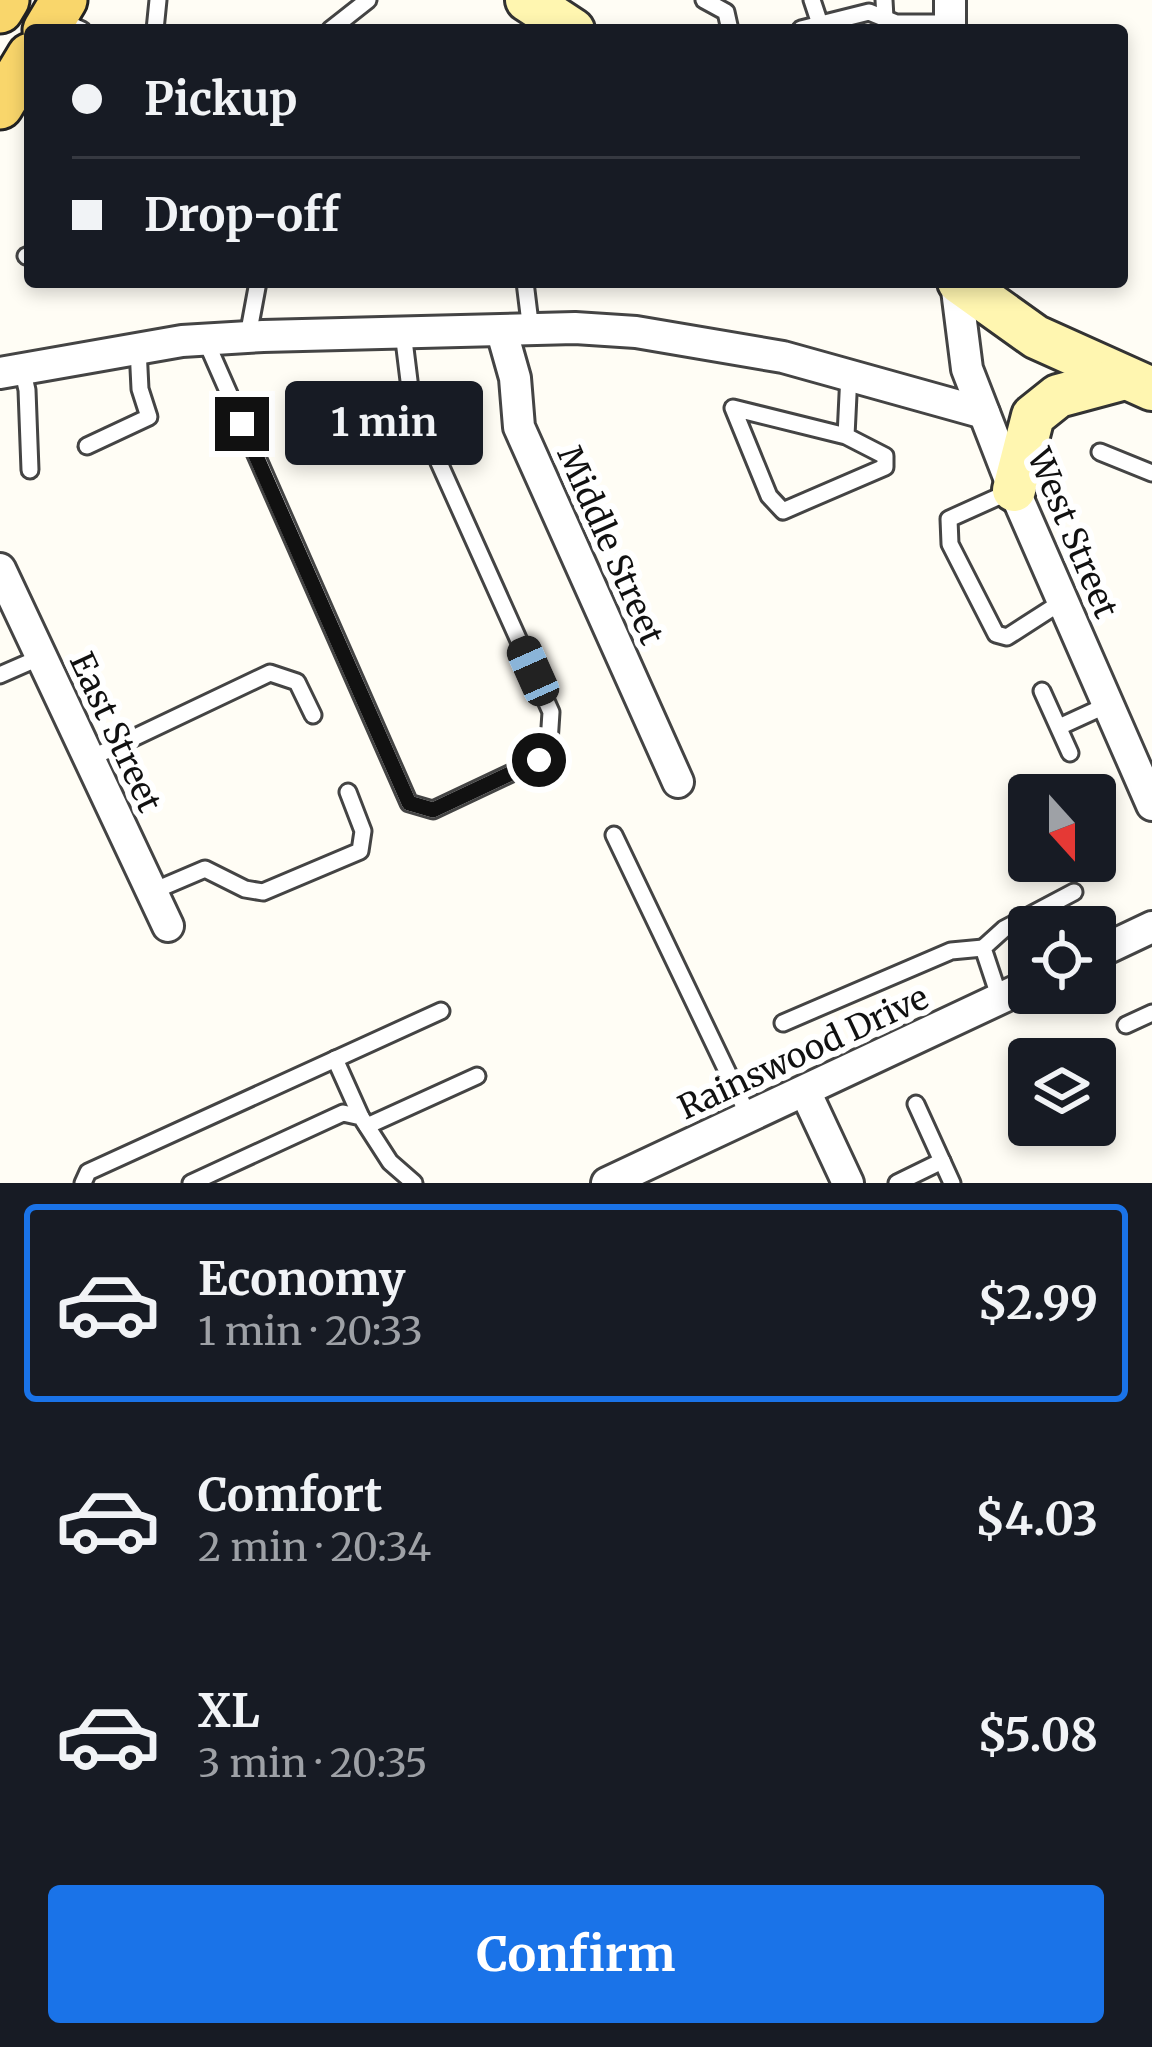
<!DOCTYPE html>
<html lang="en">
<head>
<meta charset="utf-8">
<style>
  :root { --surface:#171b24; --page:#242831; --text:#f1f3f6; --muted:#9ea1a6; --line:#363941; --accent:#1a73e8 }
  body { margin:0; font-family:Merriweather,serif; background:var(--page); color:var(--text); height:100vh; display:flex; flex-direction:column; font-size:45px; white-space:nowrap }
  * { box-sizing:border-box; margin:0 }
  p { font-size:39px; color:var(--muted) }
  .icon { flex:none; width:66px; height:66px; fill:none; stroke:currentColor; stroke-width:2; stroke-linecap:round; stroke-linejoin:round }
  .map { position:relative; height:1183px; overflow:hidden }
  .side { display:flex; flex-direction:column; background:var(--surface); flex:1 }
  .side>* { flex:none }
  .guide { position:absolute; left:24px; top:24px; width:1104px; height:264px; border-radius:12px; box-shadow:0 6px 18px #0003; display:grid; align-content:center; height:264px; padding:0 48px; background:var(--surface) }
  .needle { width:78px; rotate:159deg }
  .tools { position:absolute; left:1008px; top:774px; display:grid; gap:24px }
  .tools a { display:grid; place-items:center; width:108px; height:108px; border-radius:12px; background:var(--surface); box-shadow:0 6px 18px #0003; font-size:60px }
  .end { position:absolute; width:54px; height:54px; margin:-27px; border:15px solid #111; background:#fff; box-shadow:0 0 0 6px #fff }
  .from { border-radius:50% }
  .bubble { position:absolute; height:84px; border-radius:12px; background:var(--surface); box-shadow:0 6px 18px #0003; font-size:39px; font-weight:700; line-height:84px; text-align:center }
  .car { position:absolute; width:36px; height:72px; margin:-36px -18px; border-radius:15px; box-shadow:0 0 9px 3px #0007; background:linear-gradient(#222 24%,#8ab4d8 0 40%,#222 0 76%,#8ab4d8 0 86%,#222 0) }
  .guide b { display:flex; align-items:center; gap:42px; height:114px; font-size:45px }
  .guide b+b { border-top:3px solid var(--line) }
  .guide i { width:30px; height:30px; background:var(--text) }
  ul { padding:21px 0 0; list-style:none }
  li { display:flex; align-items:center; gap:36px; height:198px; margin:0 24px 18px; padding:0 24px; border:6px solid transparent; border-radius:12px }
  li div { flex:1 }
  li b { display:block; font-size:45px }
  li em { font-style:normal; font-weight:700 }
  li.on { border-color:var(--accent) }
  li>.icon { width:108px; height:108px; stroke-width:1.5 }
  .button { display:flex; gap:24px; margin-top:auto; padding:24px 48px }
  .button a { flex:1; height:138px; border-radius:12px; background:var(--accent); color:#fff; font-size:48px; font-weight:700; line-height:138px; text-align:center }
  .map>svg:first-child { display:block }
</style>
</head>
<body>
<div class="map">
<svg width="1152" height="1183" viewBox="0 0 1152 1183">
  <rect width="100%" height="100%" fill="#fffdf5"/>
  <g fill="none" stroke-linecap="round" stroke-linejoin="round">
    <defs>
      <g id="lane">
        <path d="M704,0l22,12 4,18"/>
        <path d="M812,0l8,24"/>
        <path d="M884,0l1,18"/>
        <path d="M56,18l26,12"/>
        <path d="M801,29l68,-17 27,11h54"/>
        <path d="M155,30l3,-30"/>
        <path d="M330,30l38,-30"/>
        <path d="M26,256l4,-1"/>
        <path d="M525,282l6,49"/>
        <path d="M248,336l10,-54"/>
        <path d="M205,339l204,464 24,7 106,-50 10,-17 2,-31 -128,-285 -12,-30 -8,-65"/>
        <path d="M22,368l5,22 3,80"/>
        <path d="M846,436l-113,-28 36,88 14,15 102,-44v-11l-39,-20 3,-62"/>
        <path d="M87,446l62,-29 -9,-28 -2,-41"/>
        <path d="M1100,452l52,21"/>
        <path d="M1011,491l-62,28 1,25 46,90 11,3 56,-36"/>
        <path d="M0,675l41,-18"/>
        <path d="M1042,691l28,62"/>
        <path d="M1059,727l48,-22"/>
        <path d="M89,759l181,-86 27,9 16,33"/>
        <path d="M614,835l135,282"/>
        <path d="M151,892l54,-23 40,20 18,3 97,-41 3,-20 -15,-39"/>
        <path d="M1000,999l-17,-51 21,-19 70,-37"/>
        <path d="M783,1023l168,-72 32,-3"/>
        <path d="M1126,1025l26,-12"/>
        <path d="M335,1059l26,58"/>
        <path d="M916,1104l36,79"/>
        <path d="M367,1126l110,-50"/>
        <path d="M83,1183l5,-11 353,-161"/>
        <path d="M191,1183l152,-70 18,4 29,45 24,21"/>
        <path d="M897,1183l45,-22"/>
      </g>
      <g id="street">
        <path d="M950,0v30"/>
        <path d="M956,282l11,87 47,121 138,315"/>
        <path d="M502,332l13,46 4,49 159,355"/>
        <path d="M0,373l182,-32 81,-5 312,-8 61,4 147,25 201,56"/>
        <path d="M0,569l168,357"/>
        <path d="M1095,954l57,-27"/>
        <path d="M805,1091l43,92"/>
        <path d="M607,1183l422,-198"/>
      </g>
      <g id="secondary">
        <path d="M527,0l46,30"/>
        <path d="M959,282l77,55 116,52"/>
        <path d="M1014,490l19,-74 25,-20 67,-18"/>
      </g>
      <g id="primary">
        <path d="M0,10l6,-10"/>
        <path d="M46,30l18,-30"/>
        <path d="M0,106l30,-50"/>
      </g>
    </defs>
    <!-- lane casing -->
    <use href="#lane" stroke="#444" stroke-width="21"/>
    <!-- street casing -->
    <use href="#street" stroke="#444" stroke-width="36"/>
    <!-- secondary casing -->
    <use href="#secondary" stroke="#333" stroke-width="48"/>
    <!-- primary casing -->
    <use href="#primary" stroke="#222" stroke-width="51"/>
    <!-- lane -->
    <use href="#lane" stroke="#fff" stroke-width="15"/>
    <!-- street -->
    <use href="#street" stroke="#fff" stroke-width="30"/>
    <!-- secondary -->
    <use href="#secondary" stroke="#fff6b0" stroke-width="42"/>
    <!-- primary -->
    <use href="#primary" stroke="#f9d66b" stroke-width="45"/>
  </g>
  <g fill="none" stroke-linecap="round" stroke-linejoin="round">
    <!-- route -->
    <path stroke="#111" stroke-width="15" d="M242,424l167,379 24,7 106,-50"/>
  </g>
  <g text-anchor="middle" stroke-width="12" stroke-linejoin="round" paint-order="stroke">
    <!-- street labels -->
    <g font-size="33" fill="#111" stroke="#fff">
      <text transform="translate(1073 533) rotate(67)" y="12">West Street</text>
      <text transform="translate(611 545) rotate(66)" y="12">Middle Street</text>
      <text transform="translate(116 732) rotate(65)" y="12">East Street</text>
      <text transform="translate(803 1052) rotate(-25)" y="12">Rainswood Drive</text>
    </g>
  </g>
</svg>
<div class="tools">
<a><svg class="needle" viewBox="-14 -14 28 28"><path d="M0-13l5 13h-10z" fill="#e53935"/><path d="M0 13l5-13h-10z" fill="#9ea1a6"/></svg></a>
<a><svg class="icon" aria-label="locate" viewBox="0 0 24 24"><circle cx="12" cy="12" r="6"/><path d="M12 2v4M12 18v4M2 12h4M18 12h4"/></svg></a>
<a><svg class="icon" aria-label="layers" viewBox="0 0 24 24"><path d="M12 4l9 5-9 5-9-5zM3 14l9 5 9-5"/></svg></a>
</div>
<i class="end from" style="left:539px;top:760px"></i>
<i class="end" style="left:242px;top:424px"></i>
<div class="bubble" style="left:285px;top:381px;width:198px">1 min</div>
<i class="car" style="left:533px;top:671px;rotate:336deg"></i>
<div class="guide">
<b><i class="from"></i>Pickup</b>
<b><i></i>Drop-off</b>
</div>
</div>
<section class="side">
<ul>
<li class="on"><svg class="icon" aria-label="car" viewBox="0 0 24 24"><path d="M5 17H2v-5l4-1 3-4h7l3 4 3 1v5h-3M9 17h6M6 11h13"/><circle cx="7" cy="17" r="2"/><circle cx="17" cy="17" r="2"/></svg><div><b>Economy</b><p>1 min · 20:33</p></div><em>$2.99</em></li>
<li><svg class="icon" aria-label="car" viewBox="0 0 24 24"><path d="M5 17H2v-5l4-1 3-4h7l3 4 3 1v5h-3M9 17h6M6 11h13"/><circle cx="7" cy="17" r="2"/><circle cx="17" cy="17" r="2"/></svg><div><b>Comfort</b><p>2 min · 20:34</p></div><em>$4.03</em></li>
<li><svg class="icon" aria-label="car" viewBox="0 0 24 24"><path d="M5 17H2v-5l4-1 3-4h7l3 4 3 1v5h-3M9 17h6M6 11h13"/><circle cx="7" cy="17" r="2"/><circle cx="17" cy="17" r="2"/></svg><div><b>XL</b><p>3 min · 20:35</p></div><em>$5.08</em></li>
</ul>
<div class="button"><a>Confirm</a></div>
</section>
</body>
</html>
